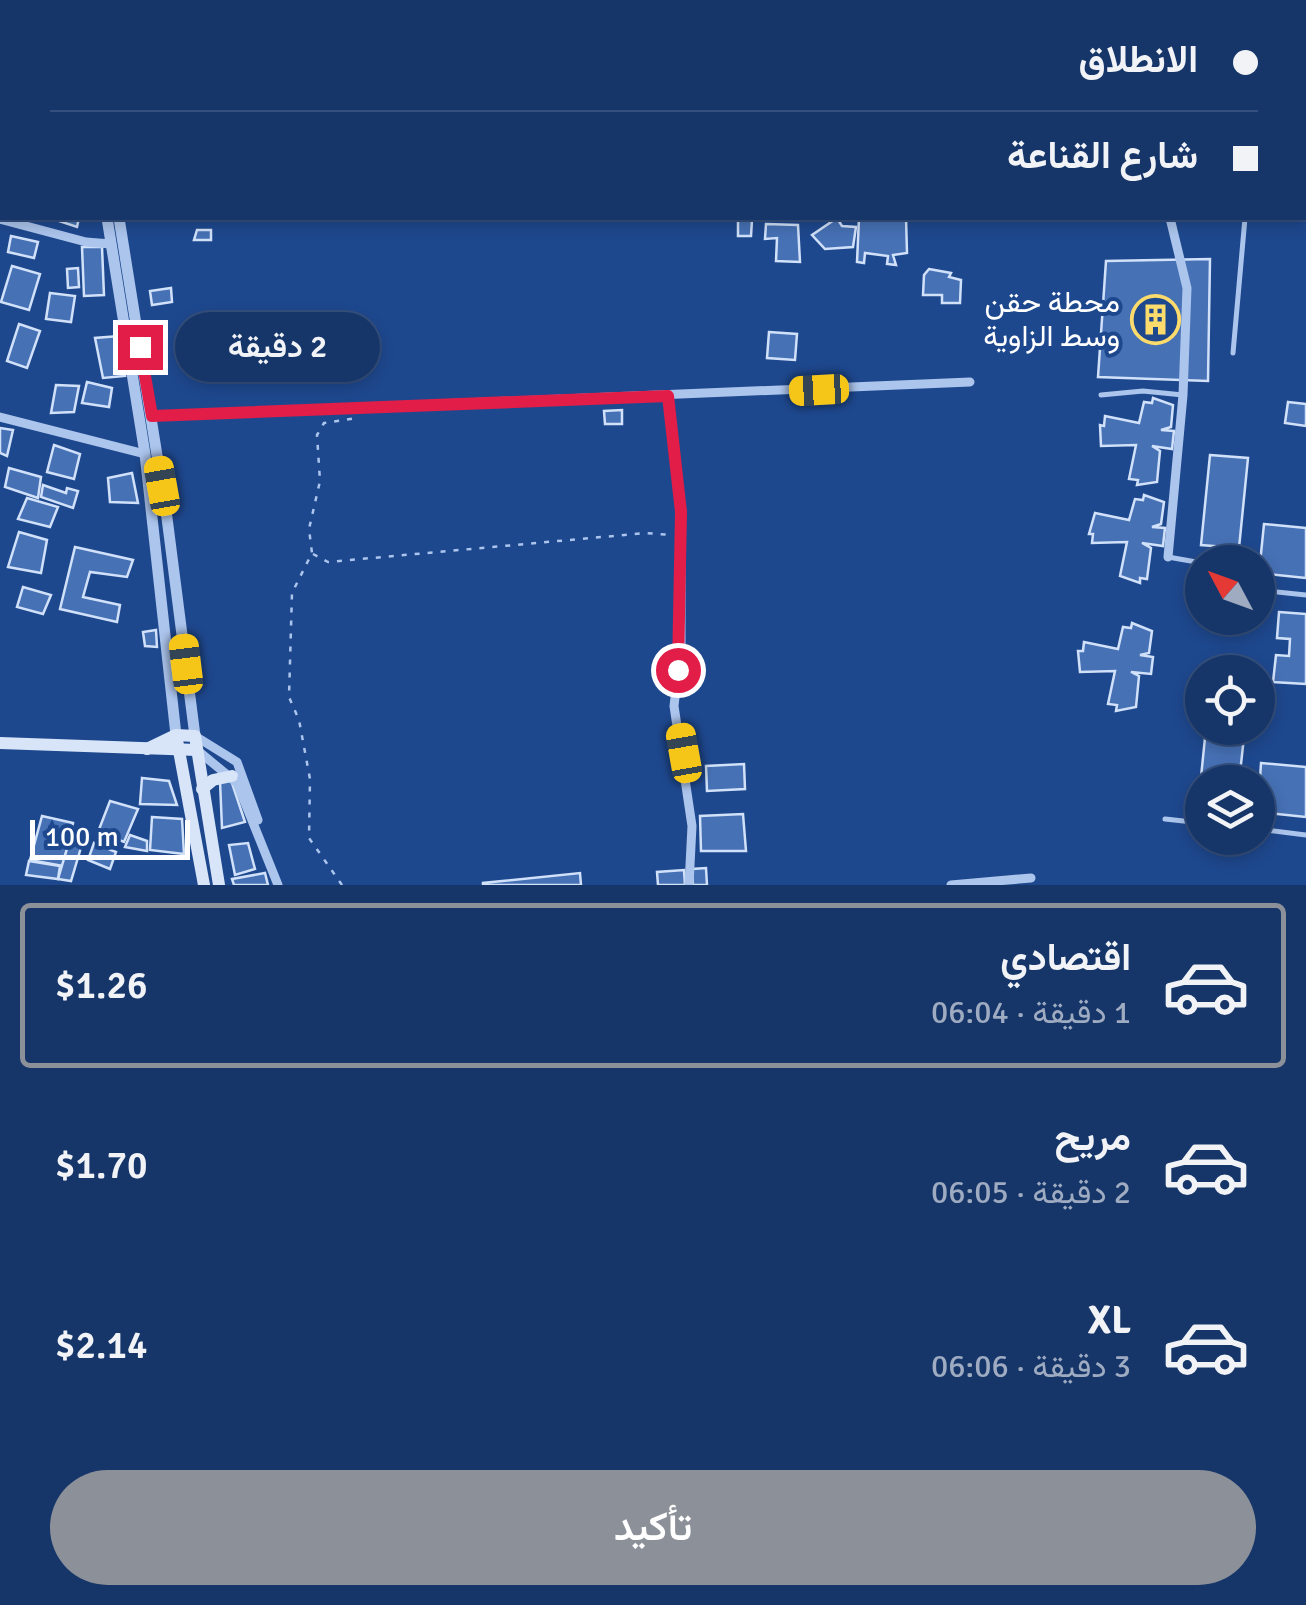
<!DOCTYPE html>
<html lang="ar">
<head>
<meta charset="utf-8">
<style>
  :root { --surface:#16366a; --page:#1f3e70; --text:#f1f3f6; --muted:#9eabc1; --line:#35507e; --accent:#8c9099 }
  body { margin:0; font-family:Signika,Vazirmatn,sans-serif; background:var(--page); color:var(--text); direction:rtl; height:100vh; display:flex; flex-direction:column; font-size:38px; white-space:nowrap }
  * { box-sizing:border-box; margin:0 }
  p { font-size:32px; color:var(--muted) }
  .icon { flex:none; width:55px; height:55px; fill:none; stroke:currentColor; stroke-width:2; stroke-linecap:round; stroke-linejoin:round }
  .map { position:relative; height:885px; overflow:hidden; direction:ltr }
  .drawer { display:flex; flex-direction:column; background:var(--surface); flex:1 }
  .drawer>* { flex:none }
  .top-card { position:absolute; left:0px; top:0px; width:1308px; height:220px; box-shadow:0 5px 15px #0003,0 0 0 2px var(--line); direction:rtl; display:grid; align-content:center; height:220px; padding:0 50px; background:var(--surface) }
  .needle { width:65px; rotate:311deg }
  .tools { position:absolute; left:1185px; top:545px; display:grid; gap:20px }
  .tools a { display:grid; place-items:center; width:90px; height:90px; border-radius:50%; background:var(--surface); box-shadow:0 5px 15px #0003,0 0 0 2px var(--line); font-size:50px }
  .scale { position:absolute; left:30px; bottom:25px; width:160px; box-sizing:border-box; padding-left:10px; border:5px solid #fff; border-top:0; font-size:28px; line-height:35px; white-space:nowrap; color:#fff; -webkit-text-stroke:8px #1e488e; paint-order:stroke }
  .end { position:absolute; width:45px; height:45px; margin:-22px; border:12px solid #e11d48; background:#fff; box-shadow:0 0 0 5px #fff }
  .from { border-radius:50% }
  .bubble { position:absolute; height:70px; border-radius:35px; background:var(--surface); box-shadow:0 5px 15px #0003,0 0 0 2px var(--line); font-size:32px; font-weight:600; line-height:70px; text-align:center; direction:rtl }
  .car { position:absolute; width:30px; height:60px; margin:-30px -15px; border-radius:12px; box-shadow:0 0 8px 2px #0007; background:linear-gradient(#f5c518 24%,#345 0 40%,#f5c518 0 76%,#345 0 86%,#f5c518 0) }
  .top-card b { display:flex; align-items:center; gap:35px; height:95px; font-size:38px }
  .top-card b+b { border-top:2px solid var(--line) }
  .top-card i { width:25px; height:25px; background:var(--text) }
  ul { padding:18px 0 0; list-style:none }
  li { display:flex; align-items:center; gap:30px; height:165px; margin:0 20px 15px; padding:0 30px; border:5px solid transparent; border-radius:10px }
  li div { flex:1 }
  li b { display:block; font-size:38px }
  li em { font-style:normal; font-weight:600 }
  li.current { border-color:var(--accent) }
  li>.icon { width:90px; height:90px; stroke-width:1.5 }
  .cta { display:flex; gap:20px; margin-top:auto; padding:20px 50px }
  .cta a { flex:1; height:115px; border-radius:60px; background:var(--accent); color:#fff; font-size:40px; font-weight:600; line-height:115px; text-align:center }
  .map>svg:first-child { display:block }
</style>
</head>
<body>
<div class="map">
<svg width="1306" height="885" viewBox="0 0 1306 885">
  <rect width="100%" height="100%" fill="#1e488e"/>
  <!-- building -->
  <g fill="#4671b5" stroke="#d1e1f9" stroke-width="2.5">
    <path d="M50,218h29l-2,9z"/>
    <path d="M837,218l5,8 14,1 -3,20 -28,2 -13,-14z"/>
    <path d="M859,218h47l1,35 -14,2 3,10 -9,-1 1,-8 -23,-3 -1,10 -7,-1z"/>
    <path d="M738,219l14,1 -1,16h-13z"/>
    <path d="M766,224l32,1 2,37 -24,-1 1,-23 -12,1z"/>
    <path d="M197,230h14v10h-17z"/>
    <path d="M11,236l27,6 -4,16 -26,-6z"/>
    <path d="M82,247h20l2,48 -20,1z"/>
    <path d="M1210,259l-2,122 -110,-4 8,-116z"/>
    <path d="M12,266l28,8 -11,36 -28,-8z"/>
    <path d="M78,268l1,19 -11,1 -1,-19z"/>
    <path d="M929,269l22,4 -2,4 12,3 -1,23h-18v-8h-19l1,-20z"/>
    <path d="M171,288l1,14 -20,3 -2,-14z"/>
    <path d="M50,293l25,3 -4,26 -25,-3z"/>
    <path d="M19,324l21,7 -13,37 -20,-7z"/>
    <path d="M769,332l28,2 -2,26 -28,-2z"/>
    <path d="M119,336l6,40 -22,2 -8,-40z"/>
    <path d="M87,382l25,6 -3,19 -27,-4z"/>
    <path d="M56,385l23,1 -5,26 -23,1z"/>
    <path d="M1153,398l20,7 -2,22 -10,3 13,1 -2,18 -20,-3 8,5 -3,31 -20,3 1,-5 -9,-1 7,-34 -35,1 -1,-21 4,1 1,-10 34,7 5,-21 8,1z"/>
    <path d="M1288,402l18,2v22l-21,-3z"/>
    <path d="M622,410v14h-17l-1,-13z"/>
    <path d="M0,428l13,2 -6,26 -7,-3z"/>
    <path d="M54,445l26,9 -6,25 -27,-7z"/>
    <path d="M1210,455l38,3 -9,90 -38,-3z"/>
    <path d="M9,468l32,9 -3,21 -33,-11z"/>
    <path d="M132,473l6,30 -28,-1 -2,-24z"/>
    <path d="M43,485l23,8 1,-5 11,3 -5,17 -32,-11z"/>
    <path d="M1144,495l20,7 -3,22 -9,3 13,1 -2,18 -21,-3 9,5 -4,31 -7,-1v5l-20,-7 7,-34 -35,1 1,-9h-4l6,-21 34,7 6,-21 8,1z"/>
    <path d="M27,498l31,9 -8,20 -32,-8z"/>
    <path d="M1264,524l42,4v50l-47,-5z"/>
    <path d="M19,532l28,8 -6,33 -33,-6z"/>
    <path d="M75,547l58,13 -6,17 -37,-5 -7,25 37,8 -3,17 -57,-13z"/>
    <path d="M23,587l28,8 -8,19 -26,-7z"/>
    <path d="M1279,612l27,2v70l-33,-2 3,-27 13,1 1,-17 -13,-1z"/>
    <path d="M1132,623l20,8 -3,22 -9,2 13,2 -2,17 -20,-2 8,4 -3,31 -20,4 1,-6 -9,-1 7,-33 -35,1 -2,-21h5l1,-9 34,7 5,-22 8,1z"/>
    <path d="M156,630l1,17 -12,-1 -2,-14z"/>
    <path d="M1206,728h39l-6,54h-37l-2,5z"/>
    <path d="M1261,763l45,4v50l-48,-5z"/>
    <path d="M744,764l1,25 -38,2 -1,-25z"/>
    <path d="M142,778l27,3 8,24 -37,-1z"/>
    <path d="M231,780l14,42 -23,6 -2,-47z"/>
    <path d="M110,801l28,8 -14,33 -26,-10z"/>
    <path d="M743,814l3,37h-45l-1,-35z"/>
    <path d="M42,816l31,7 -10,43 -33,-6z"/>
    <path d="M152,817l30,2 2,35 -34,-4z"/>
    <path d="M72,832l13,2 -14,47 -13,-2z"/>
    <path d="M130,835l17,6v10l-22,-4z"/>
    <path d="M94,843l22,9 -6,17 -22,-9z"/>
    <path d="M248,843l7,26 -20,6 -6,-30z"/>
    <path d="M29,861l31,5 -2,13 -32,-4z"/>
    <path d="M706,868l1,17h-14l-1,-16z"/>
    <path d="M684,870l1,15h-27l-1,-13z"/>
    <path d="M265,873l3,12h-34l-2,-6z"/>
    <path d="M580,873l1,12h-98v-2z"/>
  </g>
  <g fill="none" stroke-linecap="round" stroke-linejoin="round">
    <!-- path -->
    <g stroke="#acc5ed" stroke-width="2.5" stroke-dasharray="5 8" stroke-linecap="butt">
      <path d="M313,554l15,8 318,-29 25,2"/>
      <path d="M342,885l-33,-47 1,-59 -11,-59 -10,-23 3,-104 20,-40 -3,-24 11,-48 -3,-46 7,-12 33,-5"/>
    </g>
    <!-- service -->
    <g stroke="#acc5ed" stroke-width="5">
      <path d="M1233,353l12,-135"/>
      <path d="M1101,395l42,-4 40,4"/>
      <path d="M1168,557l34,6"/>
      <path d="M1258,590l48,5"/>
      <path d="M1165,819l37,4"/>
      <path d="M1258,829l48,6"/>
    </g>
    <!-- minor -->
    <g stroke="#acc5ed" stroke-width="9">
      <path d="M1305,61h1"/>
      <path d="M1305,89h1"/>
      <path d="M0,129l2,1"/>
      <path d="M1305,140h1"/>
      <path d="M1305,197h1"/>
      <path d="M0,219l86,23 25,2"/>
      <path d="M668,397l13,115v134l-7,60 18,120 -3,59"/>
      <path d="M151,416l819,-34"/>
      <path d="M0,417l145,37"/>
      <path d="M1168,557l15,-162 4,-107 -17,-70"/>
      <path d="M195,736l42,26 21,58"/>
      <path d="M197,750l40,33 41,102"/>
      <path d="M951,885l80,-7"/>
    </g>
    <!-- tertiary -->
    <g stroke="#acc5ed" stroke-width="11">
      <path d="M87,0v2"/>
      <path d="M95,0v2"/>
      <path d="M107,218l38,236 31,281"/>
      <path d="M119,218l48,300 28,218"/>
    </g>
    <!-- secondary -->
    <g stroke="#d8e5f9" stroke-width="12">
      <path d="M177,740l27,145"/>
      <path d="M0,743l197,7"/>
      <path d="M147,749l29,-14 19,1 24,149"/>
      <path d="M202,789l11,-9 19,-4"/>
    </g>
  </g>
  <g fill="none" stroke-linecap="round" stroke-linejoin="round">
    <!-- route -->
    <path stroke="#e11d48" stroke-width="12" d="M140,347l12,69 516,-20 13,116 -3,158"/>
  </g>
  <!-- icons -->
  <defs>
    <symbol id="building-ring" viewBox="-11 -11 22 22"><circle r="9.5" fill="#1e488e" stroke="#fbdb6b" stroke-width="1.5"/><path d="M-4-6H4V6H1V3H-1V6H-4ZM-2.5-4.3h1.7v1.8h-1.7ZM.8-4.3h1.7v1.8H.8ZM-2.5-1h1.7V.8h-1.7ZM.8-1h1.7V.8H.8Z" fill="#fbdb6b"/></symbol>
  </defs>
  <g fill-rule="evenodd">
    <use href="#building-ring" x="1128" y="292" width="55" height="55"/>
  </g>
  <g text-anchor="middle" stroke-width="8" stroke-linejoin="round" paint-order="stroke">
    <!-- poi labels -->
    <g font-size="30" fill="#fff" stroke="#1e488e" text-anchor="end">
      <text x="1120" y="312">محطة حقن<tspan x="1120" dy="34">وسط الزاوية</tspan></text>
    </g>
  </g>
</svg>
<div class="tools">
<a><svg class="needle" viewBox="-14 -14 28 28"><path d="M0-13l5 13h-10z" fill="#e53935"/><path d="M0 13l5-13h-10z" fill="#9eabc1"/></svg></a>
<a><svg class="icon" aria-label="locate" viewBox="0 0 24 24"><circle cx="12" cy="12" r="6"/><path d="M12 2v4M12 18v4M2 12h4M18 12h4"/></svg></a>
<a><svg class="icon" aria-label="layers" viewBox="0 0 24 24"><path d="M12 4l9 5-9 5-9-5zM3 14l9 5 9-5"/></svg></a>
</div>
<div class="scale">100 m</div>
<i class="end from" style="left:678px;top:670px"></i>
<i class="end" style="left:140px;top:347px"></i>
<div class="bubble" style="left:175px;top:312px;width:205px">2 دقيقة</div>
<i class="car" style="left:819px;top:390px;rotate:267deg"></i>
<i class="car" style="left:162px;top:486px;rotate:350deg"></i>
<i class="car" style="left:186px;top:664px;rotate:353deg"></i>
<i class="car" style="left:684px;top:753px;rotate:350deg"></i>
<div class="top-card">
<b><i class="from"></i>الانطلاق</b>
<b><i></i>شارع القناعة</b>
</div>
</div>
<section class="drawer">
<ul>
<li class="current"><svg class="icon" aria-label="car" viewBox="0 0 24 24"><path d="M5 17H2v-5l4-1 3-4h7l3 4 3 1v5h-3M9 17h6M6 11h13"/><circle cx="7" cy="17" r="2"/><circle cx="17" cy="17" r="2"/></svg><div><b>اقتصادي</b><p>1 دقيقة · 06:04</p></div><em>$1.26</em></li>
<li><svg class="icon" aria-label="car" viewBox="0 0 24 24"><path d="M5 17H2v-5l4-1 3-4h7l3 4 3 1v5h-3M9 17h6M6 11h13"/><circle cx="7" cy="17" r="2"/><circle cx="17" cy="17" r="2"/></svg><div><b>مريح</b><p>2 دقيقة · 06:05</p></div><em>$1.70</em></li>
<li><svg class="icon" aria-label="car" viewBox="0 0 24 24"><path d="M5 17H2v-5l4-1 3-4h7l3 4 3 1v5h-3M9 17h6M6 11h13"/><circle cx="7" cy="17" r="2"/><circle cx="17" cy="17" r="2"/></svg><div><b>XL</b><p>3 دقيقة · 06:06</p></div><em>$2.14</em></li>
</ul>
<div class="cta"><a>تأكيد</a></div>
</section>
</body>
</html>
